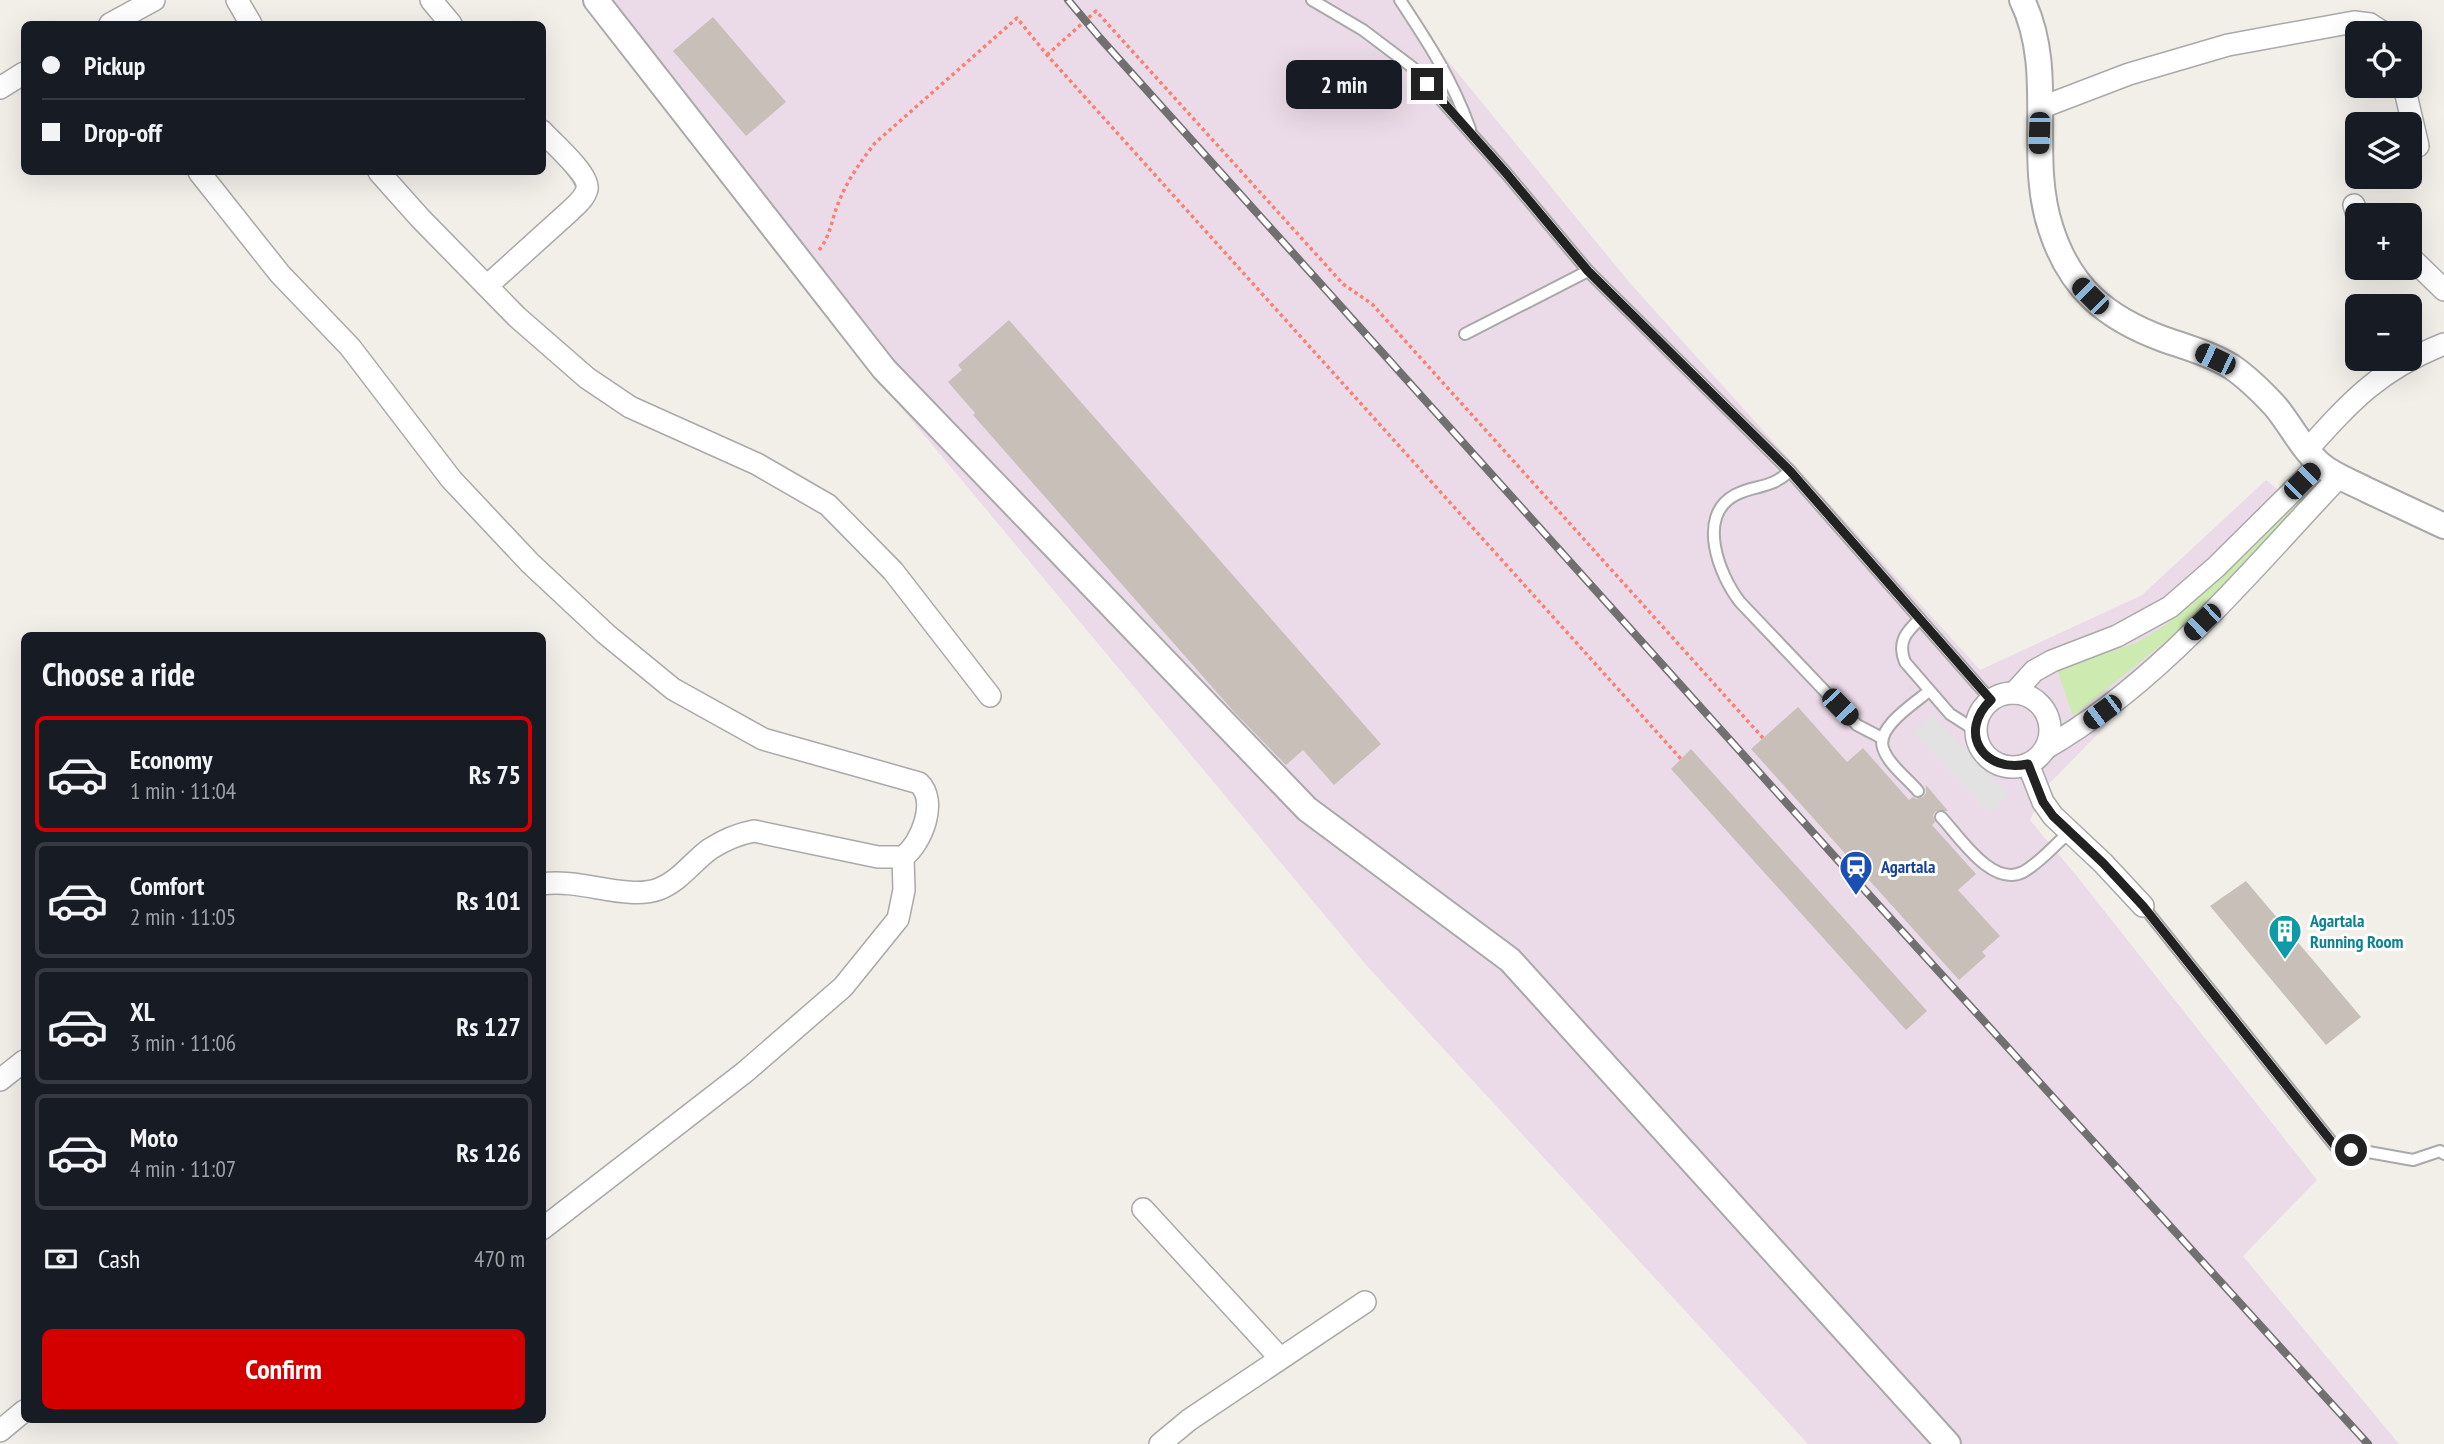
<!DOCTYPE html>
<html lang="en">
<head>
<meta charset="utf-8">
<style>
  :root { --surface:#171b24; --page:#20242c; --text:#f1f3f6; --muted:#9ea1a6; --line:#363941; --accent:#d40000 }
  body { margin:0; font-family:"PT Sans Narrow",sans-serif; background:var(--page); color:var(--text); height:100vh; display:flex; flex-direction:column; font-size:26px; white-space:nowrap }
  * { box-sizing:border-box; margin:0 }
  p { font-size:23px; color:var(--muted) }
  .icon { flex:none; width:38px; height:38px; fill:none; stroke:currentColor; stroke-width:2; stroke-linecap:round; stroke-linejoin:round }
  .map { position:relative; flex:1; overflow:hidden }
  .sheet { position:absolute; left:21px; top:632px; width:525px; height:791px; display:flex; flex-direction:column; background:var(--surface); border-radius:10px; box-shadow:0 7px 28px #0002 }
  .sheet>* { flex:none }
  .guide { position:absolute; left:21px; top:21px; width:525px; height:154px; border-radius:10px; box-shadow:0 7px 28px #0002; display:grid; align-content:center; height:154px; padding:0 21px; background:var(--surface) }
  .fabs { position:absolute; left:2345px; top:21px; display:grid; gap:14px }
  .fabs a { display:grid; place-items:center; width:77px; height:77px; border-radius:10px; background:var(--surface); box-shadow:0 7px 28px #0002; font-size:35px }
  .end { position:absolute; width:32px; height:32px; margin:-16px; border:9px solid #222; background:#fff; box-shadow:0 0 0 4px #fff }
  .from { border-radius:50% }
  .bubble { position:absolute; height:49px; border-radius:10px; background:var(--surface); box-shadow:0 7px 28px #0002; font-size:23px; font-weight:800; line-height:49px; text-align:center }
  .car { position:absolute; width:21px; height:42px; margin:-21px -10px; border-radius:9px; box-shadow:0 0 5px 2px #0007; background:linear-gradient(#222 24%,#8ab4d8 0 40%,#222 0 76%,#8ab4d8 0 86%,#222 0) }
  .guide b { display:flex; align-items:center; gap:24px; height:66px; font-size:26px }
  .guide b+b { border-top:2px solid var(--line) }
  .guide i { width:18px; height:18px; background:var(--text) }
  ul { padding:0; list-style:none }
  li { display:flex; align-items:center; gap:21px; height:116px; margin:0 14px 10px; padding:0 7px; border:4px solid var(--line); border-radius:10px }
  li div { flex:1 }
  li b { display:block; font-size:26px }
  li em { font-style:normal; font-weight:800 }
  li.selected { border-color:var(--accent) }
  li>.icon { width:63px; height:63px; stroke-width:1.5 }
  h2 { padding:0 21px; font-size:32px; line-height:84px }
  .pay { display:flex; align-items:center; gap:18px; height:77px; padding:0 21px; font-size:26px }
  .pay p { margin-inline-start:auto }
  .primary-button { display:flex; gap:14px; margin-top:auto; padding:14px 21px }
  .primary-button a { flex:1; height:80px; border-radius:10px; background:var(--accent); color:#fff; font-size:28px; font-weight:800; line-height:80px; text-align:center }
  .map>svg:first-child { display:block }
</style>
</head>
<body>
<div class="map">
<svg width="2444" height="1444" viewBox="0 0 2444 1444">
  <rect width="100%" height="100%" fill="#f2efe9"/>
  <!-- industrial -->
  <path fill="#ebdbe8" d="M593,0h805l231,282 351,388 162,-75 124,-115 45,36 -264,270 -17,34 46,55 241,305 -74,76 156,188h-591l-441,-478 -528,-633 -63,-124z"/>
  <!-- grass -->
  <path fill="#cdebb0" d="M2314,482l3,7 -141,144 -103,83 -16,-46 79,-27 34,-21 33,-29 107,-110z"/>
  <!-- parking -->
  <path fill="#e2e2e2" d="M1933,715l76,80 -19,18 -76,-80z"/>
  <!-- building -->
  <g fill="#c7bfb8">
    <path d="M713,17l73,85 -40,34 -73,-85z"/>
    <path d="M1009,320l372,424 -47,41 -31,-35 -17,15 -51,-52 -262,-298 2,-2 -27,-31 14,-12 -4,-5z"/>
    <path d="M1798,707l49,55 16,-14 46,52 4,-3 3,2 7,-2 3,-4v-8l22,26h-12l-3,4 2,7 -3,3 44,49 -18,16 42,46 -18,16 4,4 -27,24 -208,-231z"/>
    <path d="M1691,749l236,262 -21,19 -235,-261z"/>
    <path d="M2246,881l115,136 -35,28 -116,-139z"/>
  </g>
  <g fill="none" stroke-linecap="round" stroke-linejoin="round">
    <defs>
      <g id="service">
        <path d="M1312,0l51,30 49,37 94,106 82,98 202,200 201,229"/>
        <path d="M1400,0c29,44 52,79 70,129"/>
        <path d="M1465,334l123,-63"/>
        <path d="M1790,471c-21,19 -34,13 -55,24 -39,21 -16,80 5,107l117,123 25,13"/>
        <path d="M1920,619c-14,13 -23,23 -15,43l45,52 25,16"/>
        <path d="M1918,791c-10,-12 -30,-27 -35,-43 -7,-21 32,-45 46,-57"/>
        <path d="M1941,817c18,19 51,71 82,55 17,-9 32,-28 47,-40"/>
        <path d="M2143,906l192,240 78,14 27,-9 4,3"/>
      </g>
      <g id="minor">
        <path d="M237,0l14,24"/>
        <path d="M431,0l20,24"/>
        <path d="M110,24l44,-24"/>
        <path d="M2404,86l14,60"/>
        <path d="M0,88l24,-15"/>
        <path d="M2040,108l89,-34 99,-29 126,-23 16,2 14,9"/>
        <path d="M199,172l81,102 70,73 101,132 79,84 76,71 67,55 90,50 156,44c19,18 3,60 -16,74h-25l-124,-26c-16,3 -30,9 -44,18 -18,13 -30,32 -51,40 -32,12 -79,-11 -117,-5"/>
        <path d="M379,172l41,46 97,99 70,61 43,29 127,57 71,41 65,66 97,125"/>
        <path d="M2354,205l3,10"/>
        <path d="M2410,257l34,33"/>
        <path d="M487,286l83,-75c6,-6 15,-13 17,-22 3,-14 -35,-47 -45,-58"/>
        <path d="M2307,450c45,-50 72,-80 137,-106"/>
        <circle cx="2013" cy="730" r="37"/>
        <path d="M2014,693l20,-22 18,-10 65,-25 53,-29 46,-40 104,-103"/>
        <path d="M2046,748c115,-66 203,-176 294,-272"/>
        <path d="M2028,764l15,38 10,14 50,47 40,43"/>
        <path d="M0,1080l24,-19"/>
        <path d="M1143,1209l137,149"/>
        <path d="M542,1229l203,-157 98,-85 55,-68 6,-29 -1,-33"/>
        <path d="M0,1431l24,-20"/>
        <path d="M1160,1444l29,-24 176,-118"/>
      </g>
      <g id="tertiary">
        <path d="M596,0l288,369 423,440 203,151 438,484"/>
        <path d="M2022,0c35,71 4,155 29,229 19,59 55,89 112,110 23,8 48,15 69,28 16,11 30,25 43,39 16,19 27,43 46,59 13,11 31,17 46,25 26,12 51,24 77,36"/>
      </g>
    </defs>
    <!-- service casing -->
    <use href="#service" stroke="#a9a9a9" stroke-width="14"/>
    <!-- minor casing -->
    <use href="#minor" stroke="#a9a9a9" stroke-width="24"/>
    <!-- tertiary casing -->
    <use href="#tertiary" stroke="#a9a9a9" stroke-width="28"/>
    <!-- path -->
    <g stroke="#fa8072" stroke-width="3.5" stroke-dasharray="3.5 3.5" stroke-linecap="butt">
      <path d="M1047,55l49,-44 247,273 29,20 391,434"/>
      <path d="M819,250c12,-15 12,-29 19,-46 8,-22 23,-43 37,-61l142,-125 30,37 634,704"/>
    </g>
    <!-- service -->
    <use href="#service" stroke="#fff" stroke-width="10"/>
    <!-- minor -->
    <use href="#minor" stroke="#fff" stroke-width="21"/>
    <!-- tertiary -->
    <use href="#tertiary" stroke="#fff" stroke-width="24"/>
    <defs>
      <path id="rail" d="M1068,0l32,38 752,838 516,568"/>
    </defs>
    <!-- rail casing -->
    <use href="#rail" stroke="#707070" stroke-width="8"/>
    <!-- rail -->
    <use href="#rail" stroke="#fff" stroke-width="5" stroke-dasharray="16" stroke-linecap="butt"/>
  </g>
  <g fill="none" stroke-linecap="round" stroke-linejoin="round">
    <!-- route -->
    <path stroke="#222" stroke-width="9" d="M1427,84l79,89 82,98 202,200 201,229c-34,32 -8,74 37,64l15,38 10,14 50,47 40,43 192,240 16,4"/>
  </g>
  <!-- icons -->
  <defs>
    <symbol id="station-pin" viewBox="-11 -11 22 30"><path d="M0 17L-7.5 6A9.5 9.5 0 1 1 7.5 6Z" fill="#1a4fb4" stroke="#fff"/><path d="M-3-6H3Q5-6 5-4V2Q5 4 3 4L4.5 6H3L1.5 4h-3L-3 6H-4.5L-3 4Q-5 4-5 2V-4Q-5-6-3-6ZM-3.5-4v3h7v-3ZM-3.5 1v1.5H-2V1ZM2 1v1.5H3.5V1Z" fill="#fff"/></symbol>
    <symbol id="building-pin" viewBox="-11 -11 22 30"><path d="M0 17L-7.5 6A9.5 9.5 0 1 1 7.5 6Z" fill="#0f9aa8" stroke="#fff"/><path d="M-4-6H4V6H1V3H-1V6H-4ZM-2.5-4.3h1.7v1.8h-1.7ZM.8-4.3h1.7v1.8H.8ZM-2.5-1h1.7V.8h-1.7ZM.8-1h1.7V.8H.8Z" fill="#fff"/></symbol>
  </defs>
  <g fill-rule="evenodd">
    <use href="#station-pin" x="1837" y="848" width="38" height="52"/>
    <use href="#building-pin" x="2266" y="912" width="38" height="52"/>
  </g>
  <g text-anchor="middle" stroke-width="6" stroke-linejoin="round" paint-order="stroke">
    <!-- transit labels -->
    <g font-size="18" font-weight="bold" fill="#164399" stroke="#fff" text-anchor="start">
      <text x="1881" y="873">Agartala</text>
    </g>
    <!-- culture labels -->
    <g font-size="18" font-weight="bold" fill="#0d838f" stroke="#fff" text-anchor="start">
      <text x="2310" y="927">Agartala<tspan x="2310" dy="21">Running Room</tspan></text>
    </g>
  </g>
</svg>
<div class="fabs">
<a><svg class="icon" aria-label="locate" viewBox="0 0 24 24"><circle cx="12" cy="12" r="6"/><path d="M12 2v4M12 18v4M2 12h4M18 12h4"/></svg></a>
<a><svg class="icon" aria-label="layers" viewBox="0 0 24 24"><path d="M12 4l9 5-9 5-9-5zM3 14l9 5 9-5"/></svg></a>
<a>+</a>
<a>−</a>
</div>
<i class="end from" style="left:2351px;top:1150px"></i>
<i class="end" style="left:1427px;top:84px"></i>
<div class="bubble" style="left:1286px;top:60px;width:116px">2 min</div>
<i class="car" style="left:2039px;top:133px;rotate:182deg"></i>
<i class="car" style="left:2090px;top:296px;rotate:315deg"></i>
<i class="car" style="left:2215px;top:359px;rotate:296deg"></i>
<i class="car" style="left:2302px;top:481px;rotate:45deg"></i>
<i class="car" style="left:2202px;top:622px;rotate:226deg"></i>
<i class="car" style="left:1840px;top:707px;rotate:136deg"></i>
<i class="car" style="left:2102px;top:712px;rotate:233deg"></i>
<div class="guide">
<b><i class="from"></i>Pickup</b>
<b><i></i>Drop-off</b>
</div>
<section class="sheet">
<h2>Choose a ride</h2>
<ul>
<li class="selected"><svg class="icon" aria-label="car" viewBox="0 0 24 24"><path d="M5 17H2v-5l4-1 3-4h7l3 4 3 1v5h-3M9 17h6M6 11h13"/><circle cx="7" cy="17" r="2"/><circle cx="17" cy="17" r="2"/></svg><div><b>Economy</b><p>1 min · 11:04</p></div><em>Rs 75</em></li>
<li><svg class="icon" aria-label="car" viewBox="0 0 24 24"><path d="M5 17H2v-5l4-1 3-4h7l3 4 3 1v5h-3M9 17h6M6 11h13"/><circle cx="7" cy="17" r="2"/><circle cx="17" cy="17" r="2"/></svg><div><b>Comfort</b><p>2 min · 11:05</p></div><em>Rs 101</em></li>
<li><svg class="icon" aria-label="car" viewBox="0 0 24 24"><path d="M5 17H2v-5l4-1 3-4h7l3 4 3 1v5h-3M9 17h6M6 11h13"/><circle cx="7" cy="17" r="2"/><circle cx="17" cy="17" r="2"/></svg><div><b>XL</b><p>3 min · 11:06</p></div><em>Rs 127</em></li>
<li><svg class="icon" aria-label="car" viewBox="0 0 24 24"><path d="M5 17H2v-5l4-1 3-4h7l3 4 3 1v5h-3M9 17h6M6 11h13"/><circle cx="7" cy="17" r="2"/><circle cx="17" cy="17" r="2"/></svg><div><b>Moto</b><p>4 min · 11:07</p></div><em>Rs 126</em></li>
</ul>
<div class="pay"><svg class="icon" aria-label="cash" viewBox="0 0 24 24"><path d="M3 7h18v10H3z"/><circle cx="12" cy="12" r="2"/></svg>Cash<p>470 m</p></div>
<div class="primary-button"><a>Confirm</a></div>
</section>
</div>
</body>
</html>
